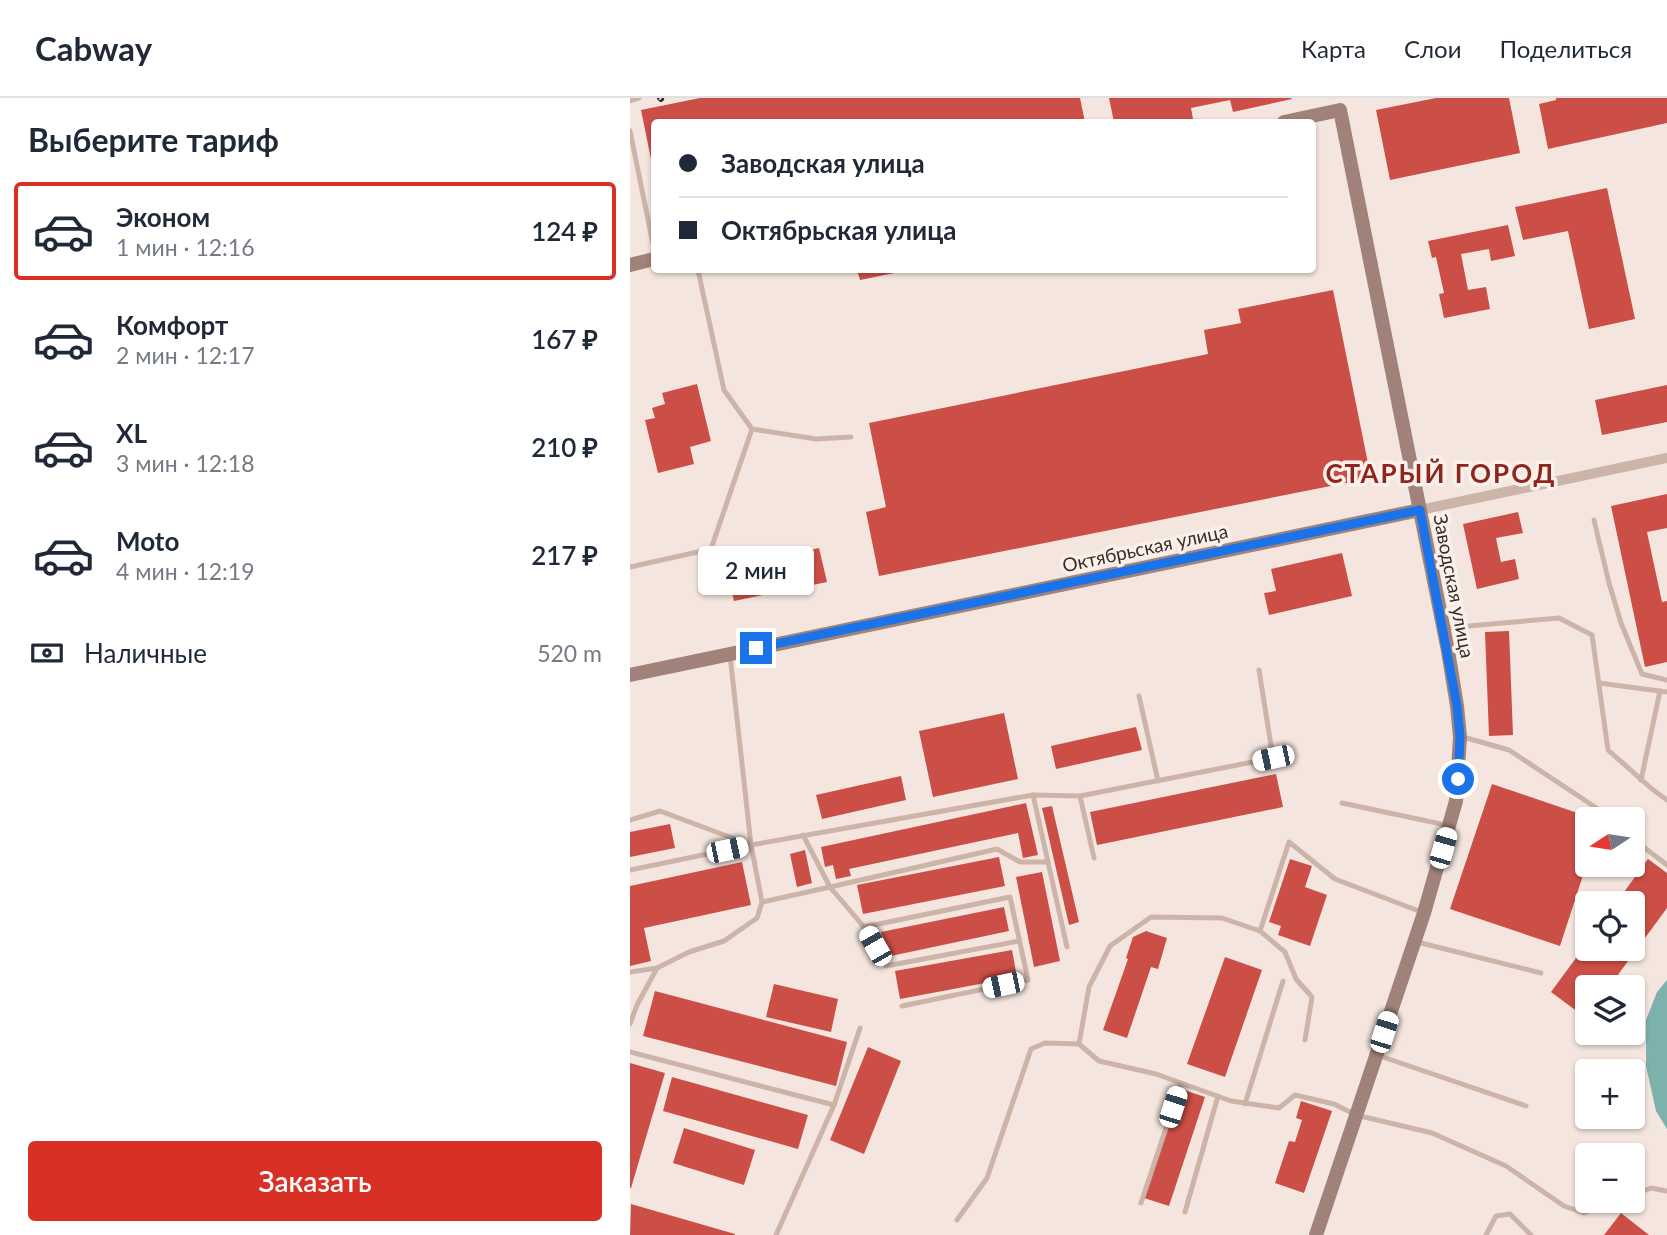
<!DOCTYPE html>
<html lang="ru">
<head>
<meta charset="utf-8">
<style>
  :root { --surface:#fff; --page:#f6f6f7; --text:#1f2937; --muted:#747a83; --line:#e0e1e3; --accent:#d93025 }
  body { margin:0; font-family:Lato,sans-serif; background:var(--page); color:var(--text); height:100vh; display:flex; flex-direction:column; font-size:26px; white-space:nowrap }
  * { box-sizing:border-box; margin:0 }
  p { font-size:23px; color:var(--muted) }
  .icon { flex:none; width:38px; height:38px; fill:none; stroke:currentColor; stroke-width:2; stroke-linecap:round; stroke-linejoin:round }
  .map { position:relative; flex:1; overflow:hidden }
  .sheet { display:flex; flex-direction:column; background:var(--surface); width:630px }
  .sheet>* { flex:none }
  .guide { position:absolute; left:21px; top:21px; width:665px; height:154px; border-radius:7px; box-shadow:0 2px 5px #0004; display:grid; align-content:center; height:154px; padding:0 28px; background:var(--surface) }
  .needle { width:46px; rotate:258deg }
  .tools { position:absolute; left:945px; top:709px; display:grid; gap:14px }
  .tools a { display:grid; place-items:center; width:70px; height:70px; border-radius:7px; background:var(--surface); box-shadow:0 2px 5px #0004; font-size:35px }
  .end { position:absolute; width:32px; height:32px; margin:-16px; border:9px solid #1a73e8; background:#fff; box-shadow:0 0 0 4px #fff }
  .from { border-radius:50% }
  .bubble { position:absolute; height:49px; border-radius:7px; background:var(--surface); box-shadow:0 2px 5px #0004; font-size:23px; font-weight:600; line-height:49px; text-align:center }
  .car { position:absolute; width:21px; height:42px; margin:-21px -10px; border-radius:9px; box-shadow:0 0 5px 2px #0007; background:linear-gradient(#fff 24%,#345 0 40%,#fff 0 76%,#345 0 86%,#fff 0) }
  .guide b { display:flex; align-items:center; gap:24px; height:66px; font-size:26px }
  .guide b+b { border-top:2px solid var(--line) }
  .guide i { width:18px; height:18px; background:var(--text) }
  ul { padding:0; list-style:none }
  li { display:flex; align-items:center; gap:21px; height:98px; margin:0 14px 10px; padding:0 14px; border:4px solid transparent; border-radius:7px }
  li div { flex:1 }
  li b { display:block; font-size:26px }
  li em { font-style:normal; font-weight:600 }
  li.current { border-color:var(--accent) }
  li>.icon { width:63px; height:63px; stroke-width:1.5 }
  h2 { padding:0 28px; font-size:32px; line-height:84px }
  .pay { display:flex; align-items:center; gap:18px; height:77px; padding:0 28px; font-size:26px }
  .pay p { margin-inline-start:auto }
  .cta { display:flex; gap:14px; margin-top:auto; padding:14px 28px }
  .cta a { flex:1; height:80px; border-radius:7px; background:var(--accent); color:#fff; font-size:28px; font-weight:600; line-height:80px; text-align:center }
  header { display:flex; align-items:center; gap:42px; box-sizing:border-box; height:98px; padding:0 35px; background:var(--surface); border-bottom:2px solid var(--line) }
  header strong { font-size:33px }
  nav { display:flex; gap:38px; margin-inline-start:auto; font-size:24px }
  main { display:flex; flex:1; min-height:0 }
  .map>svg:first-child { display:block }
</style>
</head>
<body>
<header>
<strong>Cabway</strong>
<nav><a>Карта</a><a>Слои</a><a>Поделиться</a></nav>
</header>
<main>
<section class="sheet">
<h2>Выберите тариф</h2>
<ul>
<li class="current"><svg class="icon" aria-label="car" viewBox="0 0 24 24"><path d="M5 17H2v-5l4-1 3-4h7l3 4 3 1v5h-3M9 17h6M6 11h13"/><circle cx="7" cy="17" r="2"/><circle cx="17" cy="17" r="2"/></svg><div><b>Эконом</b><p>1 мин · 12:16</p></div><em>124 ₽</em></li>
<li><svg class="icon" aria-label="car" viewBox="0 0 24 24"><path d="M5 17H2v-5l4-1 3-4h7l3 4 3 1v5h-3M9 17h6M6 11h13"/><circle cx="7" cy="17" r="2"/><circle cx="17" cy="17" r="2"/></svg><div><b>Комфорт</b><p>2 мин · 12:17</p></div><em>167 ₽</em></li>
<li><svg class="icon" aria-label="car" viewBox="0 0 24 24"><path d="M5 17H2v-5l4-1 3-4h7l3 4 3 1v5h-3M9 17h6M6 11h13"/><circle cx="7" cy="17" r="2"/><circle cx="17" cy="17" r="2"/></svg><div><b>XL</b><p>3 мин · 12:18</p></div><em>210 ₽</em></li>
<li><svg class="icon" aria-label="car" viewBox="0 0 24 24"><path d="M5 17H2v-5l4-1 3-4h7l3 4 3 1v5h-3M9 17h6M6 11h13"/><circle cx="7" cy="17" r="2"/><circle cx="17" cy="17" r="2"/></svg><div><b>Moto</b><p>4 мин · 12:19</p></div><em>217 ₽</em></li>
</ul>
<div class="pay"><svg class="icon" aria-label="cash" viewBox="0 0 24 24"><path d="M3 7h18v10H3z"/><circle cx="12" cy="12" r="2"/></svg>Наличные<p>520 m</p></div>
<div class="cta"><a>Заказать</a></div>
</section>
<div class="map">
<svg width="1037" height="1137" viewBox="0 0 1037 1137">
  <rect width="100%" height="100%" fill="#f4e6df"/>
  <!-- water -->
  <path fill="#7cb2ab" d="M1037,882v149l-11,-18 -10,-45v-46l11,-28z"/>
  <!-- building -->
  <g fill="#cb4f46">
    <path d="M70,0h380l5,24h-431l-1,47 -12,-59z"/>
    <path d="M479,0h182l1,1 -59,13 -3,-12 -39,8 2,11 -15,3h-64z"/>
    <path d="M806,0h73l11,55 -130,27 -14,-70z"/>
    <path d="M926,0h111v25l-119,26 -9,-45 17,-4z"/>
    <path d="M977,90l28,131 -46,10 -21,-98 -45,9 -8,-33z"/>
    <path d="M878,127l7,31 -24,5 -2,-12 -28,5 7,36 18,-3 4,22 -46,9 -5,-24 5,-1 -8,-36 -4,1 -4,-17z"/>
    <path d="M227,172h46l1,1 -44,9z"/>
    <path d="M703,192l38,188 -492,98 -13,-64 20,-5 -17,-84 339,-69 -4,-24 37,-7 -3,-14z"/>
    <path d="M67,286l14,57 -21,6 4,17 -36,9 -13,-53 10,-2 -3,-10 13,-4 -3,-11z"/>
    <path d="M1037,287v37l-65,13 -7,-35z"/>
    <path d="M1037,396v34l-20,4 15,70 5,-1v61l-22,5 -34,-161z"/>
    <path d="M888,414l5,21 -27,5 5,24 14,-3 4,20 -42,10 -14,-65z"/>
    <path d="M189,450l8,34 -93,19 -8,-34z"/>
    <path d="M712,455l10,43 -83,19 -5,-22 12,-2 -5,-22z"/>
    <path d="M879,533l4,104 -24,1 -4,-104z"/>
    <path d="M374,615l14,66 -85,18 -14,-66z"/>
    <path d="M506,629l6,23 -86,19 -5,-23z"/>
    <path d="M646,676l7,33 -186,38 -7,-33z"/>
    <path d="M271,678l5,24 -84,19 -6,-24z"/>
    <path d="M862,686l103,35h-8v44l-27,83 -110,-37z"/>
    <path d="M396,705l12,52 -15,3 -5,-25 -169,36 2,7 -15,3 -3,-14 -8,2 -4,-20z"/>
    <path d="M422,708l27,116 -10,3 -27,-117z"/>
    <path d="M40,726l5,24 -45,9v-25z"/>
    <path d="M175,752l7,33 -15,4 -7,-33z"/>
    <path d="M369,759l6,29 -142,28 -6,-29z"/>
    <path d="M660,761l22,7 -7,21 22,8 -17,51 -32,-11 3,-9 -12,-4z"/>
    <path d="M1018,761l19,14v35l-58,79h-22l-1,31 -35,-26 36,-49v5h46v-45h-17z"/>
    <path d="M112,764l9,43 -107,23 7,33 -21,5v-80z"/>
    <path d="M412,774l18,89 -26,6 -18,-90z"/>
    <path d="M374,809l5,24 -123,26 -5,-25z"/>
    <path d="M516,833l21,7 -9,31 -7,-2 -24,71 -24,-8 25,-71 -2,-1 7,-21z"/>
    <path d="M382,852l5,27 -117,22 -5,-28z"/>
    <path d="M595,859l37,13 -37,107 -38,-13z"/>
    <path d="M144,886l64,15 -7,33 -65,-15z"/>
    <path d="M25,893l192,51 -11,44 -193,-50z"/>
    <path d="M238,949l33,14 -37,93 -34,-14z"/>
    <path d="M0,965l35,10 -34,115h-1z"/>
    <path d="M42,979l136,38 -10,34 -135,-38z"/>
    <path d="M551,991l24,8 -36,109 -25,-8z"/>
    <path d="M671,1003l31,10 -28,82 -29,-10 14,-42 6,1 7,-22 -6,-2z"/>
    <path d="M54,1030l71,22 -11,35 -71,-22z"/>
    <path d="M1,1106l104,30v1h-105z"/>
    <path d="M991,1115l28,22h-45z"/>
  </g>
  <g fill="none" stroke-linecap="round" stroke-linejoin="round">
    <!-- lane -->
    <g stroke="#cdb4a9" stroke-width="5">
      <path d="M0,3l9,-3"/>
      <path d="M0,33l24,118"/>
      <path d="M68,172l26,120 28,39 64,10 35,-2"/>
      <path d="M964,422l15,63 12,40 21,51 25,6"/>
      <path d="M0,469l81,-18 41,-120"/>
      <path d="M816,530l113,-10 33,17 16,115 44,39 15,11"/>
      <path d="M969,585l68,9"/>
      <path d="M509,598l19,85"/>
      <path d="M833,639l46,13 89,59 11,10"/>
      <path d="M1011,682l19,-89"/>
      <path d="M403,697l34,152"/>
      <path d="M450,698l193,-38 -14,-88"/>
      <path d="M712,705l104,22"/>
      <path d="M0,722l30,-9 91,34 -121,25"/>
      <path d="M173,737l27,52 167,-38 23,13h28"/>
      <path d="M1003,741l34,26"/>
      <path d="M121,747l282,-50 47,1 14,62"/>
      <path d="M132,804l68,-15 34,40 146,-30 18,83 -126,26"/>
      <path d="M234,829l22,39 133,-25"/>
      <path d="M787,844l124,31"/>
      <path d="M0,874l27,-4 32,-16 35,-11 33,-23 5,-16 -11,-57 -21,-190"/>
      <path d="M0,926l7,-19 20,-37"/>
      <path d="M675,942l7,-43 -16,-18 -11,-27 -25,-21 29,-89 46,37 89,34"/>
      <path d="M449,946l10,-57 21,-41 41,-29 71,1 38,13"/>
      <path d="M0,954l204,53 26,-77"/>
      <path d="M747,957l149,51"/>
      <path d="M615,1006l38,-123"/>
      <path d="M1003,1097l18,-7 16,3"/>
      <path d="M511,1105l40,-120"/>
      <path d="M555,1114l33,-116"/>
      <path d="M327,1122l30,-42 44,-129 14,-6 34,1 20,17 57,13 75,27 48,7 16,-13 39,9 22,11 76,18 74,33 58,40 20,7 32,-13"/>
      <path d="M146,1137l58,-130"/>
      <path d="M856,1137l10,-19 14,-2 21,21"/>
    </g>
    <!-- street -->
    <path stroke="#cdb4a9" stroke-width="10" d="M790,412l247,-52"/>
    <!-- secondary -->
    <g stroke="#a1827a" stroke-width="14">
      <path d="M654,24l56,-12 108,541 9,55 3,31 -4,64 -32,112 -108,322"/>
      <path d="M0,167l24,-6"/>
      <path d="M0,577l790,-165"/>
    </g>
    <defs>
      <path id="rail" d="M30,0l1,1"/>
    </defs>
    <!-- rail casing -->
    <use href="#rail" stroke="#3a2c29" stroke-width="6"/>
    <!-- rail -->
    <use href="#rail" stroke="#fbf1eb" stroke-width="3.5" stroke-dasharray="10" stroke-linecap="butt"/>
  </g>
  <g fill="none" stroke-linecap="round" stroke-linejoin="round">
    <!-- route -->
    <path stroke="#1a73e8" stroke-width="9" d="M126,550l664,-138 37,196 3,31 -2,42"/>
  </g>
  <g text-anchor="middle" stroke-width="7" stroke-linejoin="round" paint-order="stroke">
    <!-- street labels -->
    <g font-size="19" fill="#3a2c29" stroke="#fbf1eb">
      <text transform="translate(515 450) rotate(-12)" y="7">Октябрьская улица</text>
      <text transform="translate(824 488) rotate(79)" y="7">Заводская улица</text>
    </g>
    <!-- district labels -->
    <g font-size="26" font-weight="bold" letter-spacing="2" fill="#8d261f" stroke="#fbf1eb">
      <text x="811" y="385">СТАРЫЙ ГОРОД</text>
    </g>
  </g>
</svg>
<div class="tools">
<a><svg class="needle" viewBox="-14 -14 28 28"><path d="M0-13l5 13h-10z" fill="#e53935"/><path d="M0 13l5-13h-10z" fill="#747a83"/></svg></a>
<a><svg class="icon" aria-label="locate" viewBox="0 0 24 24"><circle cx="12" cy="12" r="6"/><path d="M12 2v4M12 18v4M2 12h4M18 12h4"/></svg></a>
<a><svg class="icon" aria-label="layers" viewBox="0 0 24 24"><path d="M12 4l9 5-9 5-9-5zM3 14l9 5 9-5"/></svg></a>
<a>+</a>
<a>−</a>
</div>
<i class="end from" style="left:828px;top:681px"></i>
<i class="end" style="left:126px;top:550px"></i>
<div class="bubble" style="left:68px;top:448px;width:116px">2 мин</div>
<i class="car" style="left:643px;top:660px;rotate:258deg"></i>
<i class="car" style="left:813px;top:750px;rotate:16deg"></i>
<i class="car" style="left:97px;top:752px;rotate:78deg"></i>
<i class="car" style="left:245px;top:848px;rotate:330deg"></i>
<i class="car" style="left:373px;top:887px;rotate:258deg"></i>
<i class="car" style="left:754px;top:934px;rotate:18deg"></i>
<i class="car" style="left:543px;top:1009px;rotate:18deg"></i>
<div class="guide">
<b><i class="from"></i>Заводская улица</b>
<b><i></i>Октябрьская улица</b>
</div>
</div>
</main>
</body>
</html>
